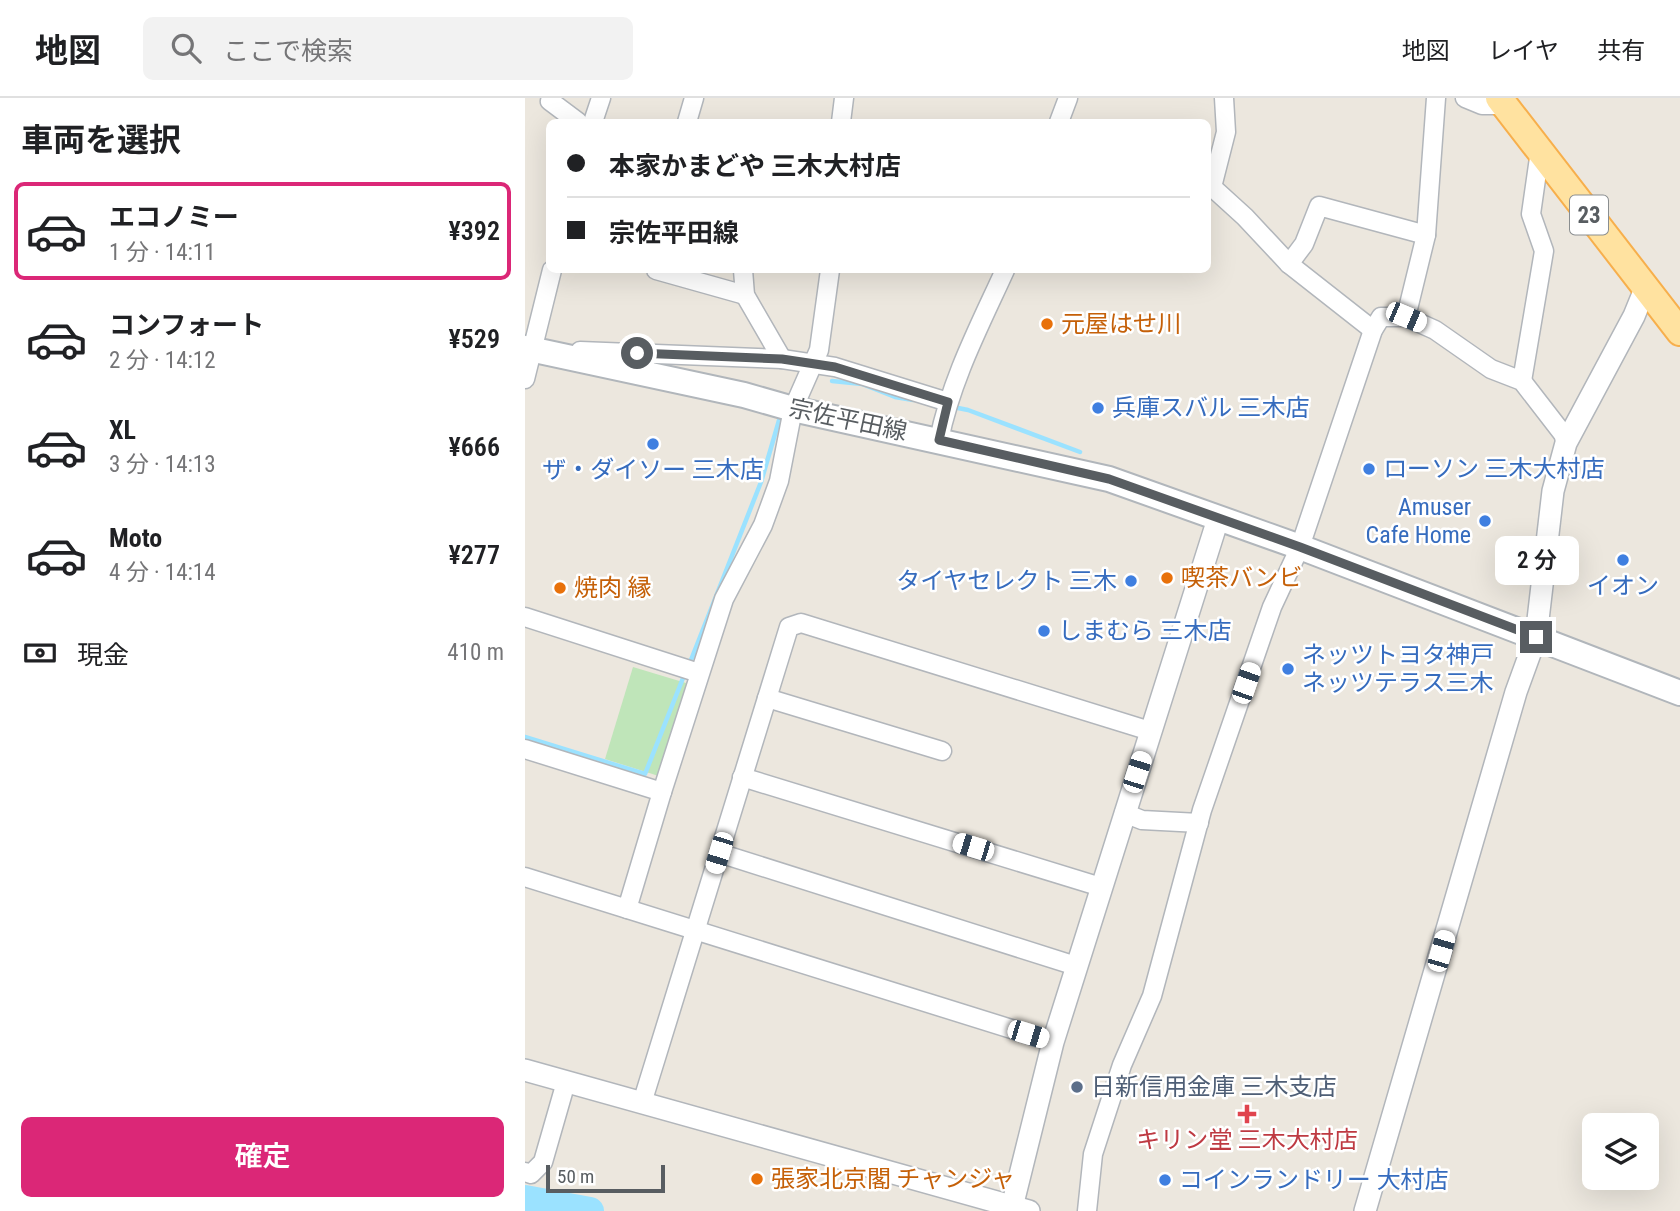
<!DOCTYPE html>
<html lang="ja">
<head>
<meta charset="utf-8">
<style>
  :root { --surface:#fff; --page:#f2f2f2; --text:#202124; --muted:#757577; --line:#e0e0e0; --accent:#db2777 }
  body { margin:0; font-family:"Roboto Condensed","Noto Sans JP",sans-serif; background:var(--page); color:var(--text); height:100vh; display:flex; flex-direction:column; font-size:26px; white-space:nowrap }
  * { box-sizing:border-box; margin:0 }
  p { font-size:23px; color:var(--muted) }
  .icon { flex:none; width:38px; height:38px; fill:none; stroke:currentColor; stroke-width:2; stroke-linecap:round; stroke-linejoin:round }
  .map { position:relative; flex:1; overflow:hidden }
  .drawer { display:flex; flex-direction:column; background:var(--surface); width:525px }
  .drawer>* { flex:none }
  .banner { position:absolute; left:21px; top:21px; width:665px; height:154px; border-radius:10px; box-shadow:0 7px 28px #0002; display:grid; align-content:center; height:154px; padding:0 21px; background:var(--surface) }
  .fabs { position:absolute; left:1057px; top:1015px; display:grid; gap:14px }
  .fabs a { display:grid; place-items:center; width:77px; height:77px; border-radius:10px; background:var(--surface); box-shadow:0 7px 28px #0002; font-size:35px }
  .scale { position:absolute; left:21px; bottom:18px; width:119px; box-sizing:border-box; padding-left:7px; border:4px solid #585d61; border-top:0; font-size:19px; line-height:24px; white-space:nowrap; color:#585d61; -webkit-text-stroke:5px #fff; paint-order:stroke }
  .end { position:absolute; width:32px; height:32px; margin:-16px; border:9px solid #585d61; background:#fff; box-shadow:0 0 0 4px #fff }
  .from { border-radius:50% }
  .bubble { position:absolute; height:49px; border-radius:10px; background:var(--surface); box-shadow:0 7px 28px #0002; font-size:23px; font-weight:600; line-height:49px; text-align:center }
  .car { position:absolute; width:21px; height:42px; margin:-21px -10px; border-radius:9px; box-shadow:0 0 5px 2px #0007; background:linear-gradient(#fff 24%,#345 0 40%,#fff 0 76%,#345 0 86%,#fff 0) }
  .banner b { display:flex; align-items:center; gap:24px; height:66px; font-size:26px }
  .banner b+b { border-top:2px solid var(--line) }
  .banner i { width:18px; height:18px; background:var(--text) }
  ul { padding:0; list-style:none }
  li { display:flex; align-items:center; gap:21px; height:98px; margin:0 14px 10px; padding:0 7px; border:4px solid transparent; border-radius:10px }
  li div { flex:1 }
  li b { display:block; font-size:26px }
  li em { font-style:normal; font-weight:600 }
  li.current { border-color:var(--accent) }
  li>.icon { width:63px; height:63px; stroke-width:1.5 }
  h2 { padding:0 21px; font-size:32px; line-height:84px }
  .pay { display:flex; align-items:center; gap:18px; height:77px; padding:0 21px; font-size:26px }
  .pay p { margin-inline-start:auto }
  .action { display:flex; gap:14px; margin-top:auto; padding:14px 21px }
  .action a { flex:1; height:80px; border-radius:10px; background:var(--accent); color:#fff; font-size:28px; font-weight:600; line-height:80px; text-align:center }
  header { display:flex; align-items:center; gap:42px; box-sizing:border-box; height:98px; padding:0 35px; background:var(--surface); border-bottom:2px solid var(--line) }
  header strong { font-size:33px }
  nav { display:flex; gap:38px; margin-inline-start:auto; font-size:24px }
  .search { width:490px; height:63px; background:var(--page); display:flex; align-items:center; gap:18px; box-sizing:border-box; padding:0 24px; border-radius:10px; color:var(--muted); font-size:26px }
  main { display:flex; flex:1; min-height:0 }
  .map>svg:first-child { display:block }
</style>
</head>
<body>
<header>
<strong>地図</strong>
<div class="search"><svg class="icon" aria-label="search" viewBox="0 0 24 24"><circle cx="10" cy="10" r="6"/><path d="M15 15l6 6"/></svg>ここで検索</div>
<nav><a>地図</a><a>レイヤ</a><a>共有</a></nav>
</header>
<main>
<section class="drawer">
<h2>車両を選択</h2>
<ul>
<li class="current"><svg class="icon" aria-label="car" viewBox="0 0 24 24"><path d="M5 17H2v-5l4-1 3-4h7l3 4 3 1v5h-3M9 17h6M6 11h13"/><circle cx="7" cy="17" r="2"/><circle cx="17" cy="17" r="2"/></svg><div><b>エコノミー</b><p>1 分 · 14:11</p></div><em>¥392</em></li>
<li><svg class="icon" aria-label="car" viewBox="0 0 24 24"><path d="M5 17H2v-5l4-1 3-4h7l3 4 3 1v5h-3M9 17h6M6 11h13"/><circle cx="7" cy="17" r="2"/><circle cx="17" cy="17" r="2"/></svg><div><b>コンフォート</b><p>2 分 · 14:12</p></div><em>¥529</em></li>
<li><svg class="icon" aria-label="car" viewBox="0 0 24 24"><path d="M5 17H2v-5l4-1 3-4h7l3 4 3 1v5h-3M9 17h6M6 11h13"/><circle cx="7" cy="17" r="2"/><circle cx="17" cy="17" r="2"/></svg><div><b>XL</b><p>3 分 · 14:13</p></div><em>¥666</em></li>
<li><svg class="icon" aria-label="car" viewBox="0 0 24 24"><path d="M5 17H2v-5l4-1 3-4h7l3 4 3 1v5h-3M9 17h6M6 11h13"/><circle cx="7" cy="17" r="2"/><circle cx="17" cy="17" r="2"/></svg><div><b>Moto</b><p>4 分 · 14:14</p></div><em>¥277</em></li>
</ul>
<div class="pay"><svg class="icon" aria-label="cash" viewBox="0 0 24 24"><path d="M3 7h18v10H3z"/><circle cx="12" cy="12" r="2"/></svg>現金<p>410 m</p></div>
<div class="action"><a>確定</a></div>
</section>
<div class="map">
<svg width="1155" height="1113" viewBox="0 0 1155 1113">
  <rect width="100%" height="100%" fill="#ece7de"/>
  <!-- green -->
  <path fill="#bfe5b9" d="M108,569l53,16 6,10 -27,85 -60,-19z"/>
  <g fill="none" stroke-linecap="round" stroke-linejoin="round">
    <!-- stream -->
    <g stroke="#9be2ff" stroke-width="4.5">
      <path d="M307,283l30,3 33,13 18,3"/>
      <path d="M428,309l15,3 112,42"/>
      <path d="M164,567l72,-183 19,-65"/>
      <path d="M0,639l120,37 40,-101"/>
    </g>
    <!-- river -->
    <path stroke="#9be2ff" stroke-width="28" d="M0,1101l65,12"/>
    <defs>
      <g id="minor">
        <path d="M26,0l-1,3 28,21"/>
        <path d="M699,0l2,34 -14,55 33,30 44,47 84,66"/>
        <path d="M940,0l17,7h22"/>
        <path d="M68,24l8,-24"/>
        <path d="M162,24l7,-24"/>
        <path d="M316,24l3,-24"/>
        <path d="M534,24l9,-24"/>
        <path d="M764,166l15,-20 15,-38 107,29"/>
        <path d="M131,172l89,25"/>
        <path d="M218,172l2,25 37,64"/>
        <path d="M881,219l20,-82 10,-137"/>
        <path d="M55,253l202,8 53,8 113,35"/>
        <path d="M0,281l27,-109"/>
        <path d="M997,283l22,-130 -13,-37 9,-63"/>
        <path d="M414,342c12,-60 41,-115 66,-170"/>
        <path d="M0,519l174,56"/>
        <path d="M242,600l175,53"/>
        <path d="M0,651l137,43"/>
        <path d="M217,679l359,110"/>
        <path d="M599,715l18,7 57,3"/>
        <path d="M194,755l357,113"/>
        <path d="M0,779l528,165"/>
        <path d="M102,811l35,-117 62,-193 39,-74 16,-44 14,-72 26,-59 11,-80"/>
        <path d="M117,1005l147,-476 12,-4 349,108"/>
        <path d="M0,1074l6,2 12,-12 23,-80"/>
        <path d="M562,1113l6,-57 29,-89 30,-69 50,-186 70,-203 28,-60 73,-217 8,-13h25l29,13 56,39 31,12 41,53 3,9"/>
      </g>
      <g id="tertiary">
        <path d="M0,972l504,141"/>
        <path d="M486,1113l42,-169 165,-523"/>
        <path d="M840,1113l151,-519 20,-55 17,-146 13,-48 68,-127 11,-27"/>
      </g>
      <path id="secondary" d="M0,250l219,47 49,14 316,70 191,68 380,146"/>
      <path id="primary" d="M974,0l181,234"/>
    </defs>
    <!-- minor casing -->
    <use href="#minor" stroke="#b2b6bb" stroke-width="21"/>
    <!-- tertiary casing -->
    <use href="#tertiary" stroke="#b2b6bb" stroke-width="24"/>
    <!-- secondary casing -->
    <use href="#secondary" stroke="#b1b6bb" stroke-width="28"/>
    <!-- primary casing -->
    <use href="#primary" stroke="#f7af4c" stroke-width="30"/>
    <!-- minor -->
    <use href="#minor" stroke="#fff" stroke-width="18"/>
    <!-- tertiary -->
    <use href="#tertiary" stroke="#fff" stroke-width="21"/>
    <!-- secondary -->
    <use href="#secondary" stroke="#fff" stroke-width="24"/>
    <!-- primary -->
    <use href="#primary" stroke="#ffe2a0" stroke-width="26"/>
  </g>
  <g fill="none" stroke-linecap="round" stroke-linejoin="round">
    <!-- route -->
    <path stroke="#585d61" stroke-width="9" d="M112,255l145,6 53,8 113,35 -9,38 170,39 191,68 236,90"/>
  </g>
  <!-- markers -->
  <g fill="#e8710a" stroke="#fff" stroke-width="2.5">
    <circle cx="522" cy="226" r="7"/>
    <circle cx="642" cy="480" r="7"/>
    <circle cx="35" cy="490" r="7"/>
    <circle cx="232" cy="1081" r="7"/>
  </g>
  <g fill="#3f7fe0" stroke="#fff" stroke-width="2.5">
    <circle cx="573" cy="310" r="7"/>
    <circle cx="128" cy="346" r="7"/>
    <circle cx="844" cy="371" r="7"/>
    <circle cx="960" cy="423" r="7"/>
    <circle cx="1098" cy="462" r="7"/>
    <circle cx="606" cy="483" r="7"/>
    <circle cx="519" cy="533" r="7"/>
    <circle cx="763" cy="571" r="7"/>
    <circle cx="640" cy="1082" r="7"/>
  </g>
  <circle fill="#5c6f8a" stroke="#fff" stroke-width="2.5" cx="552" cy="989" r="7"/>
  <path fill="#e0444e" stroke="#fff" stroke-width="2.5" d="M718.5 1005.5h7v7h7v7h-7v7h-7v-7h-7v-7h7z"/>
  <g text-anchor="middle" stroke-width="5" stroke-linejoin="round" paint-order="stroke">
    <!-- shield labels -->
    <rect fill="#fff" stroke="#8a8e90" stroke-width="2" x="1045" y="97.5" width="38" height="39" rx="5"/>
    <g font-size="23" font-weight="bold" fill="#585d61">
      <text x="1064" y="125">23</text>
    </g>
    <!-- food labels -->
    <g font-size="24" fill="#c56008" stroke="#fff" text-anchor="start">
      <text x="536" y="234">元屋はせ川</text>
      <text x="656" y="488">喫茶バンビ</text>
      <text x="49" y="498">焼肉 縁</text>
      <text x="246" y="1089">張家北京閣 チャンジャ</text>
    </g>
    <!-- shop labels -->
    <g font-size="24" fill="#366cbe" stroke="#fff" text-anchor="start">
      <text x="587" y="318">兵庫スバル 三木店</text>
      <text x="858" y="379">ローソン 三木大村店</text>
      <text x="128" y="380" text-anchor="middle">ザ・ダイソー 三木店</text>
      <text x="946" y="417" text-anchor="end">Amuser<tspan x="946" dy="28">Cafe Home</tspan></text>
      <text x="592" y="491" text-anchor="end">タイヤセレクト 三木</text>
      <text x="1098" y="496" text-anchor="middle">イオン</text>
      <text x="533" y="541">しまむら 三木店</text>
      <text x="777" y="565">ネッツトヨタ神戸<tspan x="777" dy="28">ネッツテラス三木</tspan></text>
      <text x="654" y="1090">コインランドリー 大村店</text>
    </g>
    <!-- street labels -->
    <g font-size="24" fill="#585d61" stroke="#fff">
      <text transform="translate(323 322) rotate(12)" y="8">宗佐平田線</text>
    </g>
    <!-- service labels -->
    <g font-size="24" fill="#4e5e75" stroke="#fff" text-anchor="start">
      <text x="566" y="997">日新信用金庫 三木支店</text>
    </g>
    <!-- health labels -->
    <g font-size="24" fill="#be3a42" stroke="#fff">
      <text x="722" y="1050">キリン堂 三木大村店</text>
    </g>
  </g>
</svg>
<div class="fabs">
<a><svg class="icon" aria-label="layers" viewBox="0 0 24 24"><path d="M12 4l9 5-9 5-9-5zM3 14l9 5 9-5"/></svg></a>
</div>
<div class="scale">50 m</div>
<i class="end from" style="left:112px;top:255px"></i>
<i class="end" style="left:1011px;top:539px"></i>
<div class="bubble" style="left:970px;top:438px;width:84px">2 分</div>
<i class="car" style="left:881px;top:219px;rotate:113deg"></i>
<i class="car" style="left:721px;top:585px;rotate:19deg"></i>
<i class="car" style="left:612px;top:674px;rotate:18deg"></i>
<i class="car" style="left:448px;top:749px;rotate:287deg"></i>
<i class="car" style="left:194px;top:755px;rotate:197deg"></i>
<i class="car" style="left:916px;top:853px;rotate:16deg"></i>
<i class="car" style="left:503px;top:936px;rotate:107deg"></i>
<div class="banner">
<b><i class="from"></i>本家かまどや 三木大村店</b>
<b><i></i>宗佐平田線</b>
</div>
</div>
</main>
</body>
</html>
